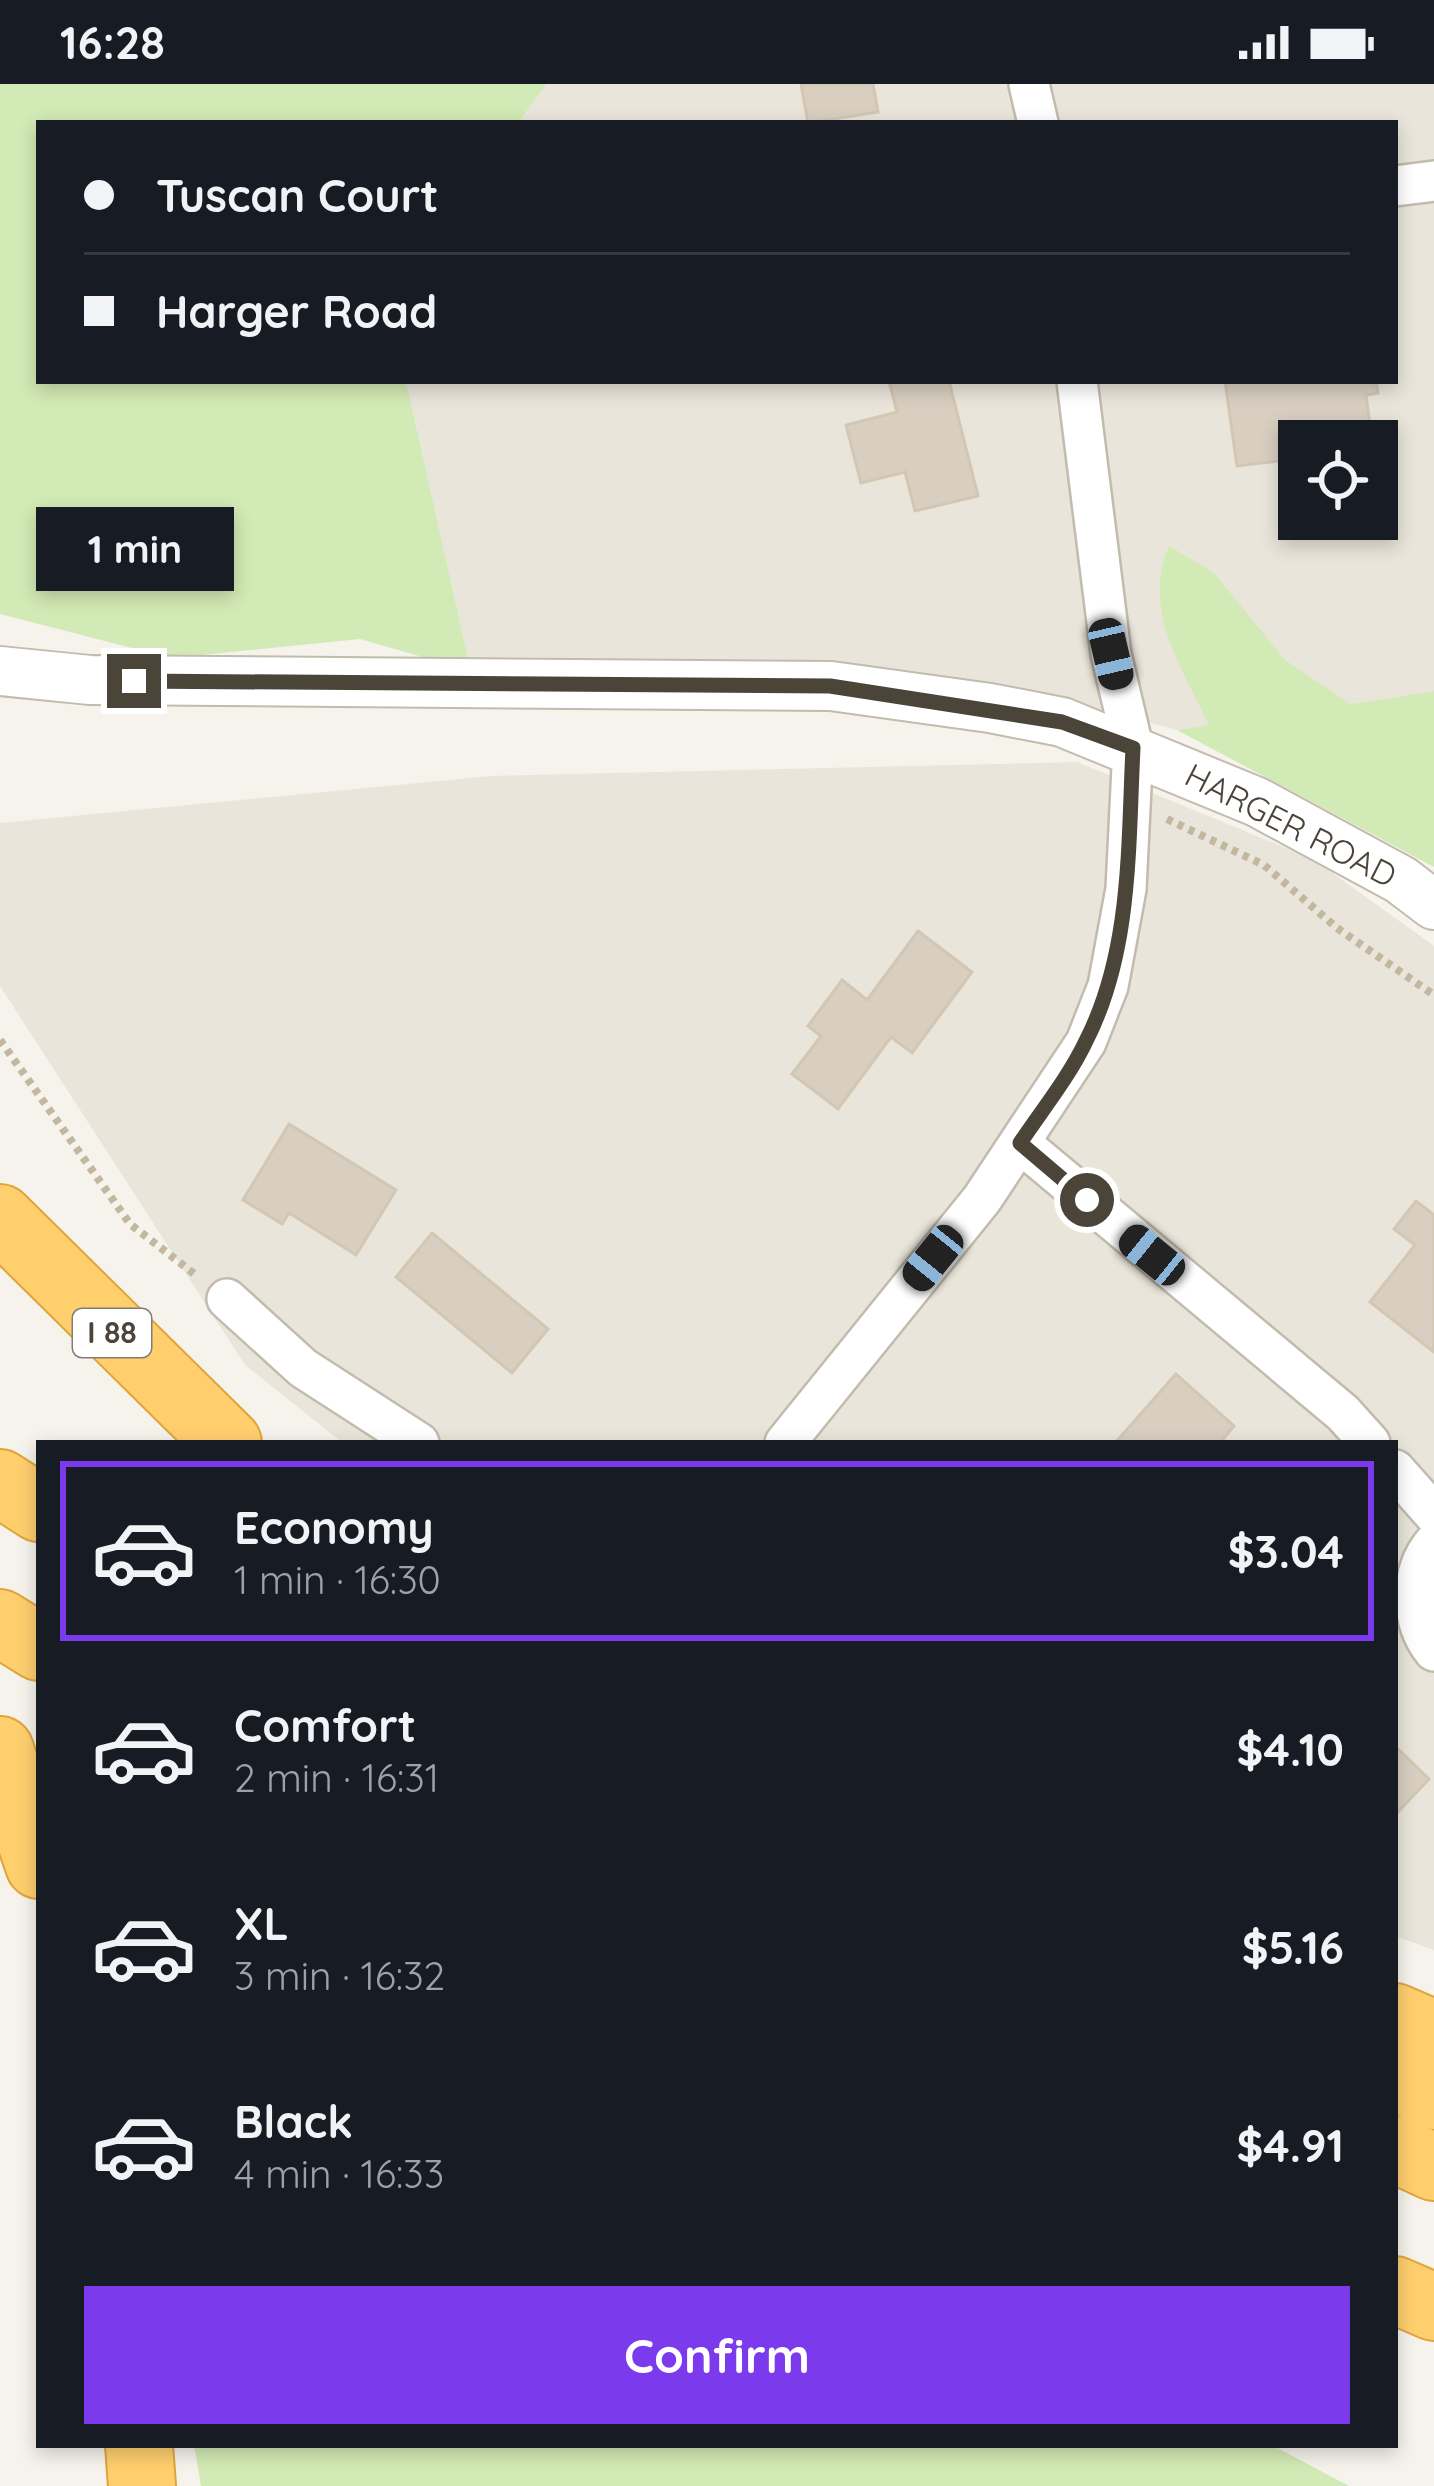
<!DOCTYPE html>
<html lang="en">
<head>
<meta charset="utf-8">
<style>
  :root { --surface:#171b24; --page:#20242c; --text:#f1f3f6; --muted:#9ea1a6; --line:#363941; --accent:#7c3aed }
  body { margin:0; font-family:Quicksand,sans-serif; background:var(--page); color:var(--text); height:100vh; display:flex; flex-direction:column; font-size:45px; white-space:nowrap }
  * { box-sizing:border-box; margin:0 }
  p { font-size:39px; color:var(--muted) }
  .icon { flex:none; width:66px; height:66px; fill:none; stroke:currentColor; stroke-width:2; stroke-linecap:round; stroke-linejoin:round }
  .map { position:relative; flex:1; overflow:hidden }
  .panel { position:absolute; left:36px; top:1356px; width:1362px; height:1008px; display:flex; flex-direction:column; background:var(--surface); border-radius:0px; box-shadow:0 6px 18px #0003 }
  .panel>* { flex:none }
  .guide { position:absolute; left:36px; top:36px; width:1362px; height:264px; border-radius:0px; box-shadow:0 6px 18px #0003; display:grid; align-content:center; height:264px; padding:0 48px; background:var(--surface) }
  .fabs { position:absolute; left:1278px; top:336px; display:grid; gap:24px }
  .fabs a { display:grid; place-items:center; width:120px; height:120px; border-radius:0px; background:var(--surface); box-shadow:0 6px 18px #0003; font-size:60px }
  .end { position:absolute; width:54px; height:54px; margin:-27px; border:15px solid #4b4439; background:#fff; box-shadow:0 0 0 6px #fff }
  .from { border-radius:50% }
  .bubble { position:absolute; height:84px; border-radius:0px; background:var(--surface); box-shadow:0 6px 18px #0003; font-size:39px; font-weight:700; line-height:84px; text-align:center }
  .car { position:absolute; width:36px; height:72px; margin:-36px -18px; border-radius:15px; box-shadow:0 0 9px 3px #0007; background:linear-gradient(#222 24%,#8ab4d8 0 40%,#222 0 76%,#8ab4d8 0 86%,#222 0) }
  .guide b { display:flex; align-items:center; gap:42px; height:114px; font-size:45px }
  .guide b+b { border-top:3px solid var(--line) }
  .guide i { width:30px; height:30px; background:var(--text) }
  ul { padding:21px 0 0; list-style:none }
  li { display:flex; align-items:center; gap:36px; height:180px; margin:0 24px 18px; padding:0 24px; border:6px solid transparent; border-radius:0px }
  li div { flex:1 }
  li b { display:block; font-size:45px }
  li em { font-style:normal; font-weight:700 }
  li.on { border-color:var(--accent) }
  li>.icon { width:108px; height:108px; stroke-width:1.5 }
  .primary-button { display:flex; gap:24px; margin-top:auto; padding:24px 48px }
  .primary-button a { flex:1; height:138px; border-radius:0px; background:var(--accent); color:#fff; font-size:48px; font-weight:700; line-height:138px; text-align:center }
  .status { display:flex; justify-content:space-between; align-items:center; height:84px; padding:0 60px; background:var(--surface); direction:ltr }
  .status svg { height:33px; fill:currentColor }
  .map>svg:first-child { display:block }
</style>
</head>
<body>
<div class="status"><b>16:28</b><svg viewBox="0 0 49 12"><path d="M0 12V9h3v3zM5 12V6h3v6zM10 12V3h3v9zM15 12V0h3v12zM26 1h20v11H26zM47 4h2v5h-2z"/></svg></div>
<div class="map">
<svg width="1434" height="2402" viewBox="0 0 1434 2402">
  <rect width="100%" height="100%" fill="#f6f3ec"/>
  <!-- residential -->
  <g fill="#eae5da" fill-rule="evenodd">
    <path d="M547,0h887v607l-257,39 -161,-43 -106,-11 -439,-5 -65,-290h989v-258h-877zM1299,357h78v78h-78z"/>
    <path d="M1077,678l236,97 121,87v1004l-39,-14v-493h-1052l-98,-78 -245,-379v-163l491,-47z"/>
  </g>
  <!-- green -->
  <g fill="#d2eab5">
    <path d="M0,0h547l-29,39h-479v258h367l65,290 -111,-32 -189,19 -171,-44z"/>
    <path d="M1169,462l45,27 71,87 65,44 84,-13v176l-257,-137 32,-5c-27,-57 -68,-116 -40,-179z"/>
    <path d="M194,2361h1078l77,41h-1148z"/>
  </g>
  <!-- building -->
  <g fill="#d8cfc1" stroke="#d3c7b4" stroke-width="3">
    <path d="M801,0h72l5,28 -70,11z"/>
    <path d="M889,297h60l29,115 -63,15 -10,-39 -44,11 -15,-58 51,-13z"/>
    <path d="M1225,297h151l2,12 -12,2 6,46h-73v37l-4,-19 -58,7z"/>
    <path d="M918,847l54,41 -60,81 -21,-16 -53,72 -46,-35 29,-38 -13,-10 34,-46 25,20z"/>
    <path d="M289,1040l107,66 -40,65 -67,-42 -7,11 -39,-24z"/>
    <path d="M1416,1117l18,14v137l-64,-50 45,-57 -21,-16z"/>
    <path d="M432,1149l116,96 -36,44 -116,-96z"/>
    <path d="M1176,1290l58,52 -14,17h-105z"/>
    <path d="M1395,1662l34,33 -33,35 -1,-1z"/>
  </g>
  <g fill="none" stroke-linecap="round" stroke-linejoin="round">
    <defs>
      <g id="minor">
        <path d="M1029,0l9,39"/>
        <path d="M1395,102l39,-5"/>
        <path d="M1020,1059l323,270 27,30"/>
        <path d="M227,1215l76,69 116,75"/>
        <path d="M785,1359l197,-244 104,-157 22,-56 18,-97 7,-142 -22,-93 -34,-273"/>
        <path d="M1395,1386l39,44"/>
        <path d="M1434,1459c-25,30 -24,78 0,108"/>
      </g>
      <path id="tertiary" d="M0,587l90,9 741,6 159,22 72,14 195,80 144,78 33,25"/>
      <g id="motorway">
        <path d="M0,1134l228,225"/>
        <path d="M0,1399l39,25"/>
        <path d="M0,1539l39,24"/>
        <path d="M0,1666l39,115"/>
        <path d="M1395,1933l39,17"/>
        <path d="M1395,1993l39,19"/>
        <path d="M1395,2065l39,18"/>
        <path d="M1395,2206l39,17"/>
        <path d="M139,2361l3,41"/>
      </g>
    </defs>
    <!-- minor casing -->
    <use href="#minor" stroke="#c2bbae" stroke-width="44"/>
    <!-- tertiary casing -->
    <use href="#tertiary" stroke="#c2bbae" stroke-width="52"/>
    <!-- motorway casing -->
    <use href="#motorway" stroke="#e0a43c" stroke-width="70"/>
    <!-- path -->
    <g stroke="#c4b79f" stroke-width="8" stroke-dasharray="6 6" stroke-linecap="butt">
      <path d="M1167,735l97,46 73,63 97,67"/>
      <path d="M0,956l130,184 67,52"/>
    </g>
    <!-- minor -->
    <use href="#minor" stroke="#fff" stroke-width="39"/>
    <!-- tertiary -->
    <use href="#tertiary" stroke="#fff" stroke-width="48"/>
    <!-- motorway -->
    <use href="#motorway" stroke="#ffcf6e" stroke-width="66"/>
  </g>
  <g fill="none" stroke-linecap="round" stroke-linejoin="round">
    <!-- route -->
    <path stroke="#4b4439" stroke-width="15" d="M134,597l696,5 232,36 71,26c-5,97 -1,203 -47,293 -17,36 -44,69 -66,102l67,57"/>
  </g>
  <g text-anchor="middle" stroke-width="12" stroke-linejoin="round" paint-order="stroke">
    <!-- shield labels -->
    <rect fill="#fff" stroke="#817c74" stroke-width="3" x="73" y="1225" width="78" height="48" rx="9"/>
    <g font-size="30" font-weight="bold" fill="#4b4439">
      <text x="112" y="1259">I 88</text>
    </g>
    <!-- street labels -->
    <g font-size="33" fill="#4b4439" stroke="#fff">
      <text transform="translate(1291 741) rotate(27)" y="12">HARGER ROAD</text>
    </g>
  </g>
</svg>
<div class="fabs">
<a><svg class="icon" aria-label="locate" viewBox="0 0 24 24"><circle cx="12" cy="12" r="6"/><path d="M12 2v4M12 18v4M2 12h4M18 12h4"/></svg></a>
</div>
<i class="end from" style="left:1087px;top:1116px"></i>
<i class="end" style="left:134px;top:597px"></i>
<div class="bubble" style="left:36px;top:423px;width:198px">1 min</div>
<i class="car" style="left:1111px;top:570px;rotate:167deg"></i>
<i class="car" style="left:1152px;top:1171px;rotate:309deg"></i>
<i class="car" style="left:933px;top:1174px;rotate:219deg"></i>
<div class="guide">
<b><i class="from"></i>Tuscan Court</b>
<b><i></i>Harger Road</b>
</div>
<section class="panel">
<ul>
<li class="on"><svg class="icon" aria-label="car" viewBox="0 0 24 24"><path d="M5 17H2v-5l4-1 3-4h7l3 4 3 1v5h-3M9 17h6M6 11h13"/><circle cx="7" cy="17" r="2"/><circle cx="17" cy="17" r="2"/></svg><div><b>Economy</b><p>1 min · 16:30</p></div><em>$3.04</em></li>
<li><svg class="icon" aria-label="car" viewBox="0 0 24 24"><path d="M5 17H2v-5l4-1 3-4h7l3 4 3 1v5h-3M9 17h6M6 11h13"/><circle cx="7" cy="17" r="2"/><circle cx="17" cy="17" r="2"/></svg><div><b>Comfort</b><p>2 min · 16:31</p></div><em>$4.10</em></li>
<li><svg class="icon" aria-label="car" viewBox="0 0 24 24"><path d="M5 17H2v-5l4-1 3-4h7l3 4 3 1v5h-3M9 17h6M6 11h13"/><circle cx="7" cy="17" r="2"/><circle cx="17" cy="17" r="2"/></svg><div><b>XL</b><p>3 min · 16:32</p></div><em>$5.16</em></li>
<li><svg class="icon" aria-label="car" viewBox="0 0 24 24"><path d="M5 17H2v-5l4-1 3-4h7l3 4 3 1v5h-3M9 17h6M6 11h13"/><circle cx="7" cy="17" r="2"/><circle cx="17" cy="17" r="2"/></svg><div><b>Black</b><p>4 min · 16:33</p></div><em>$4.91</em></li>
</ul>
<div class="primary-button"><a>Confirm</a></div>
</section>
</div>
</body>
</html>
